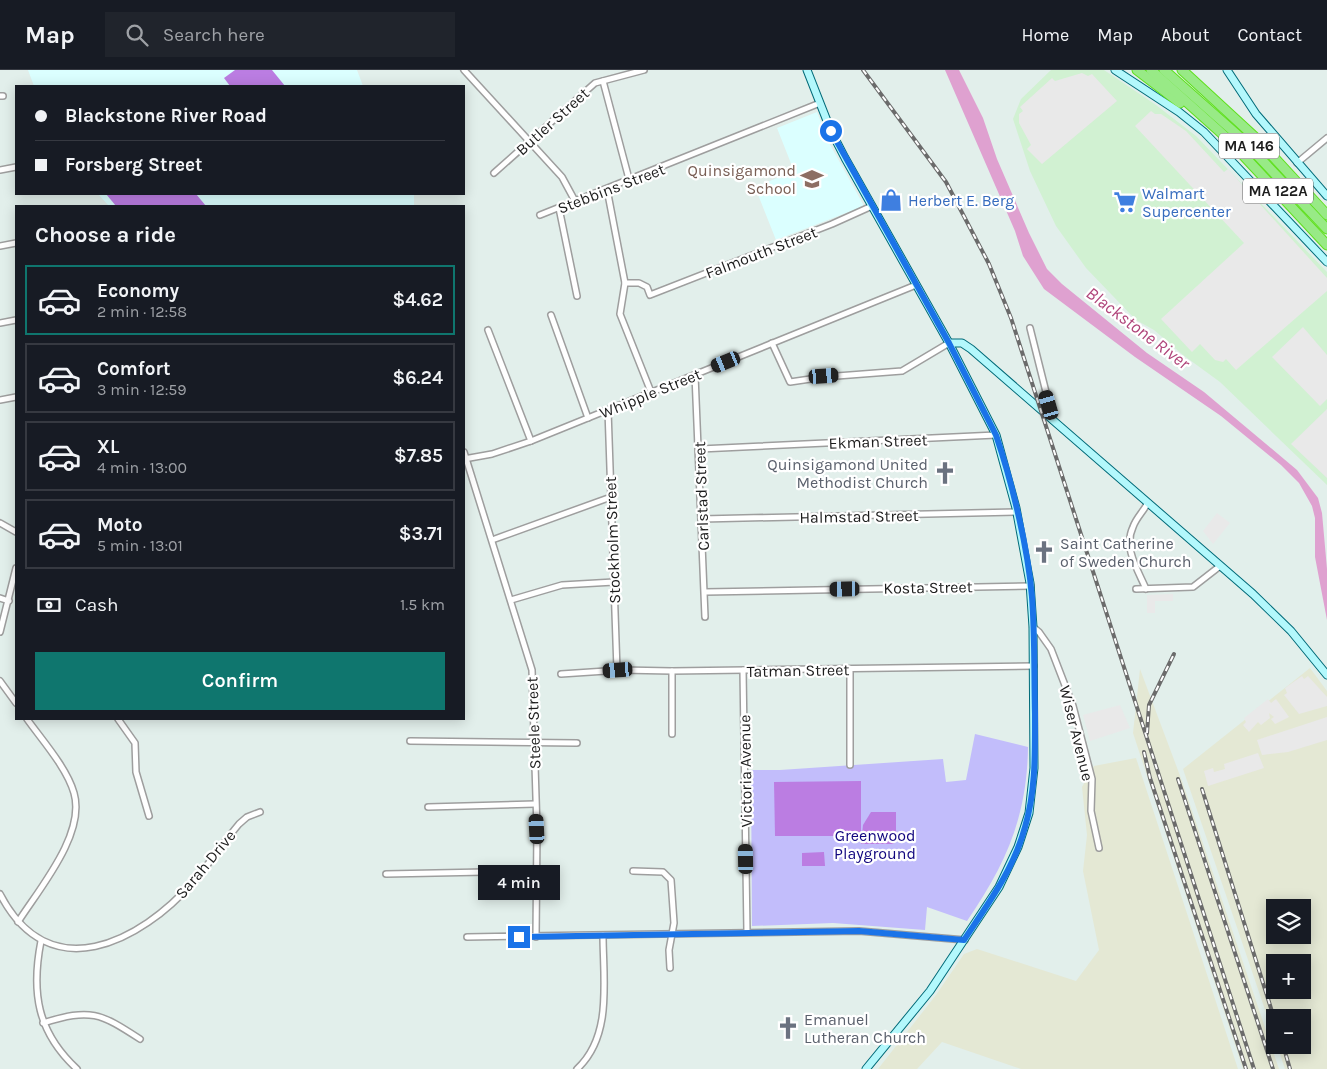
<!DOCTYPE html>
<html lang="en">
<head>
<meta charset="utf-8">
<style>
  :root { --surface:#171b24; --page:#20242c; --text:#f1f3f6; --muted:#9ea1a6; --line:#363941; --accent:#0f766e }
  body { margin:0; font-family:Karla,sans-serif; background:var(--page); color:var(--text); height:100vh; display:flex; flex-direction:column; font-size:19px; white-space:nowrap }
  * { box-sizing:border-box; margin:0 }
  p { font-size:16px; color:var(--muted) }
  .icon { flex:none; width:28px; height:28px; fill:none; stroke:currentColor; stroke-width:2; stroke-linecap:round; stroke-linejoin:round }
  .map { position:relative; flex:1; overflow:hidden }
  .sheet { position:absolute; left:15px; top:135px; width:450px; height:515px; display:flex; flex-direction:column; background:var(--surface); border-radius:0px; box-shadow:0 2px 12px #0003 }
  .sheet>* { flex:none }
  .guide { position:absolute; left:15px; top:15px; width:450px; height:110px; border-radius:0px; box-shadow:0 2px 12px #0003; display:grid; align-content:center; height:110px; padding:0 20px; background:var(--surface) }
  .buttons { position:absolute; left:1266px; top:829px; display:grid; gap:10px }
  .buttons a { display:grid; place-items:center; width:45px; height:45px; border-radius:0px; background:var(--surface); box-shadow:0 2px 12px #0003; font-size:25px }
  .end { position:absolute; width:22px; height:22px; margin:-11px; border:6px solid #1a73e8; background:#fff; box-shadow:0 0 0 2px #fff }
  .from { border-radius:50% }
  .bubble { position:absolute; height:35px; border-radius:0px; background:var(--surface); box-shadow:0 2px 12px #0003; font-size:16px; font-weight:600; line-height:35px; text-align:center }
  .car { position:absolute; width:15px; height:30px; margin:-15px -8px; border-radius:6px; box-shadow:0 0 4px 1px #0007; background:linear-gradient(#222 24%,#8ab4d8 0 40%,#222 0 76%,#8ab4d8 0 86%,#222 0) }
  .guide b { display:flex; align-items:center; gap:18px; height:48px; font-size:19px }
  .guide b+b { border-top:1px solid var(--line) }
  .guide i { width:12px; height:12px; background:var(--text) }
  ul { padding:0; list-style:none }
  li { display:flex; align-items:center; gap:15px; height:70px; margin:0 10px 8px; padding:0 10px; border:2px solid var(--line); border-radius:0px }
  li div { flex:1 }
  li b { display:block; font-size:19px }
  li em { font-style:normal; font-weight:600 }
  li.selected { border-color:var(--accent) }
  li>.icon { width:45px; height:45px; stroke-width:1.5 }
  h2 { padding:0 20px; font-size:22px; line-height:60px }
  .pay { display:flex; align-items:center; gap:12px; height:55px; padding:0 20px; font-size:19px }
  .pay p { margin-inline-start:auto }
  .primary-button { display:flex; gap:10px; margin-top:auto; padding:10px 20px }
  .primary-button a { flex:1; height:58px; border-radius:0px; background:var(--accent); color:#fff; font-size:20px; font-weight:600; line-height:58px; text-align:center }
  header { display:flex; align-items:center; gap:30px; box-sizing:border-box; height:70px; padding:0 25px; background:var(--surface); border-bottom:1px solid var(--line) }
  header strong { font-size:24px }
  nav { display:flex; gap:28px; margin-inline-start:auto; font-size:18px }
  .search { width:350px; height:45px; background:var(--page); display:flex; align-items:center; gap:12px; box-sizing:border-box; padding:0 18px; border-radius:0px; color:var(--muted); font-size:19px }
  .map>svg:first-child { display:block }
</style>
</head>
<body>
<header>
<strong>Map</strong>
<div class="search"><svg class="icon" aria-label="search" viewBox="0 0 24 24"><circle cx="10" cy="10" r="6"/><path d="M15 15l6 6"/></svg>Search here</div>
<nav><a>Home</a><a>Map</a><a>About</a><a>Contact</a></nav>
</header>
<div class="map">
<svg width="1327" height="999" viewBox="0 0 1327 999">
  <rect width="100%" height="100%" fill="#e2efeb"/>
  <!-- commercial -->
  <path fill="#d1f1d2" d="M1051,0h53l52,35 40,31 131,136v213l-107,-103 -37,-27 -29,-25 -18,-10 -50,-52 -30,-42 -26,-55 -17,-52 8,-20z"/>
  <!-- industrial -->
  <g fill="#e4e8d4" fill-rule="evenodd">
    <path d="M1310,598l17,23v378h-42l-8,-24h25v-27h-27v21l-92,-270zM1275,838h27v27h-27zM1275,892h27v28h-27z"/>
    <path d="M1140,599l42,112 97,288h-36l-110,-336z"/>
    <path d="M1136,688l102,311h-217l-79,-27 -25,27h-39l58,-74 28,-41 13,-5 99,32 23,-31 -16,-79 4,-36 -5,-48 12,-21z"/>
  </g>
  <!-- education -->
  <g fill="#dbffff">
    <path d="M28,0h329l6,16h-329z"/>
    <path d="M817,42l11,29 36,65 -88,34 -21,-53 39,-16 -17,-43z"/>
    <path d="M98,124h316v12h-305z"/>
  </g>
  <!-- park -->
  <path fill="#c2bdfb" d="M975,664l53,13c-1,70 -22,117 -61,174l-40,-14 -2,23 -92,-7 -81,3 -1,-156h29l163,-11 3,23 20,-2z"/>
  <!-- pitch -->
  <g fill="#bb7de2">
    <path d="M235,0h37l13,16h-55l-6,-8z"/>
    <path d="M106,124h90l10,12h-90z"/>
    <path d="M861,711v55h-86l-1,-54z"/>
    <path d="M871,742h25v29l-3,3h-32l2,-19z"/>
    <path d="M824,782l1,14h-23v-13z"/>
  </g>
  <!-- parking -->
  <g fill="#e9e9e9">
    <path d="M1082,3l6,3 4,-2 25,27 -75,63 -15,-15 4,-4 -12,-22v-9l4,-3 -3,-4 32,-29 3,3z"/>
    <path d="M1151,41l4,3h6l25,17 38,41 4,-3 99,109v13l-91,79 -10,-11 -3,3 -8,-2 -15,-16 -8,8 -31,-33 83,-76 -109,-117z"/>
    <path d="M1303,257l24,28v44l-7,7 -48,-49z"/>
    <path d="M1327,339v69l-36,-34z"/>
    <path d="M1217,443l13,10 -17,21 -10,-13z"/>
    <path d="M1173,524v7h-18v12h-8v-18z"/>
    <path d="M1302,606l2,3 4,-3 19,21v9l-28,8 -15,-19 3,-2 -2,-5z"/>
    <path d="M1268,629l3,4 5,-4 13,18 -14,7 -4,-5 3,-2 -5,-4 1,5 -9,7 -3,-3 -9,10 -6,-7 3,-3 -2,-4z"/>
    <path d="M1120,635l10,23 -40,13 -7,-26z"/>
    <path d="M1327,647v23l-39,12 -26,3 -5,-15z"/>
    <path d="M1258,683l6,15 -56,18 -4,-15 9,-3 1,4 11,-3 -1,-5z"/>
  </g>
  <!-- water -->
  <path fill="#dfa1d0" d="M945,0h14l24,48 14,41 32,74 18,36 15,15 85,69 57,39 93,78 21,28 4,15 5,56v51l-12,-63v-39l-3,-12 -13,-23 -18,-18 -60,-49 -86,-59 -91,-68 -21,-33 -8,-25z"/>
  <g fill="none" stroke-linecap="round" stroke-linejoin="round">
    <defs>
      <g id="street">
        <path d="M464,0l98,107 13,24"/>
        <path d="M603,11l26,98"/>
        <path d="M0,26h3"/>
        <path d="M1297,93l30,-25"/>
        <path d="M0,100l16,-3"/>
        <path d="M494,103l101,-90 49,-13"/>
        <path d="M607,119l18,94 -5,31 31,78"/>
        <path d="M559,138l18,88"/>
        <path d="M540,145l280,-112"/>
        <path d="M0,176l16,-3"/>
        <path d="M625,213h14l8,4 3,8 182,-71 40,-18"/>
        <path d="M551,245l37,103"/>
        <path d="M0,253l16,-3"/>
        <path d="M1030,258l23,92"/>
        <path d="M488,260l43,111"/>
        <path d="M772,273l18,39 34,-5 78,-6 47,-28"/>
        <path d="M695,305l10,242"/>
        <path d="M0,330l16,-3"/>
        <path d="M608,340l9,260"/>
        <path d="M700,379l296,-14"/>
        <path d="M464,382l68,218 5,159 -1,108"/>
        <path d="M464,389l28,-5 39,-13 385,-156"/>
        <path d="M702,449l314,-7"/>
        <path d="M0,453l16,9"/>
        <path d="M492,470l119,-43"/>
        <path d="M1136,519l57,-2 27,-21"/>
        <path d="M1146,519c-8,-19 -23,-41 -13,-62 3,-9 10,-15 14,-23"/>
        <path d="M705,522l326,-6"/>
        <path d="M0,528l9,3"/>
        <path d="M511,530l51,-15 52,-3"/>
        <path d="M1033,557l6,5 12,17 22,57 19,73 -1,32 8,37"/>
        <path d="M0,562l16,-64"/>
        <path d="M850,599v96"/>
        <path d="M743,600l4,262"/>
        <path d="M561,604l60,-4 51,1 362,-5"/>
        <path d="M0,611l16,22"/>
        <path d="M118,649l17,24 1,29 13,44"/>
        <path d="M672,664v-63"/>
        <path d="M410,671l167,2"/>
        <path d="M428,737l107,-3"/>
        <path d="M633,801l30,1 8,8 3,43 -5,27 1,18"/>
        <path d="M386,804l150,-3"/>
        <path d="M0,824c49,95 140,49 194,-13 16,-18 29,-38 45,-57l8,-7 13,-5"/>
        <path d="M18,852c21,-33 68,-88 56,-129 -7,-25 -32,-53 -47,-74"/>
        <path d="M467,867l392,-6 106,9"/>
        <path d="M41,871c-10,51 -4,91 36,128"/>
        <path d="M43,953c48,-15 57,-10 97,16"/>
        <path d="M577,999c36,-33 26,-90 26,-134"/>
      </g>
      <g id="secondary">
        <path d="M807,0l24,61 14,27 104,185 47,92 20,73 14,75 3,44 1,141 -5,45 -11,34 -19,40 -69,104 -64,78"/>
        <path d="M1115,0l64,42 25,20 123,130"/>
        <path d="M1227,0l29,44 71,82"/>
        <path d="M949,273h13l9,6 282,245 38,37 36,44"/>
      </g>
      <g id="highway">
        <path d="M1137,0l43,33"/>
        <path d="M1151,0l77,69 99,106"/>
        <path d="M1164,0l77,68 86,91"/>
        <path d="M1182,0l75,69 70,76"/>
      </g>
    </defs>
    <!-- street casing -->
    <use href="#street" stroke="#9e9e9e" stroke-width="8"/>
    <!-- secondary casing -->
    <use href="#secondary" stroke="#006a78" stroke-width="9"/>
    <!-- highway casing -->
    <use href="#highway" stroke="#5fe01d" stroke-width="11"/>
    <!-- street -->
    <use href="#street" stroke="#fff" stroke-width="5"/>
    <!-- secondary -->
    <use href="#secondary" stroke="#b3f8fc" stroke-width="7"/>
    <!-- highway -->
    <use href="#highway" stroke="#98ea86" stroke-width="9"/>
    <defs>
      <g id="rail">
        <path d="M863,0l83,112 43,82 22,54 243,751"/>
        <path d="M1147,663l2,-28 25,-51"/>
        <path d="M1144,682l6,26 96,291"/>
        <path d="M1178,709l95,290"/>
        <path d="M1202,719l73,232"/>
        <path d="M1283,975l7,24"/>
      </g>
    </defs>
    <!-- rail casing -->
    <use href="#rail" stroke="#6b6b6b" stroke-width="4"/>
    <!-- rail -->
    <use href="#rail" stroke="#fff" stroke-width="2" stroke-dasharray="5.5" stroke-linecap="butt"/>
  </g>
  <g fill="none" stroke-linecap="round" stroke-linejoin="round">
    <!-- route -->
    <path stroke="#1a73e8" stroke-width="6" d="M519,867l340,-6 105,9c24,-36 50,-71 61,-113 11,-37 10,-75 10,-113 -1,-39 0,-78 -3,-117 -4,-49 -20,-115 -36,-162l-47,-92 -118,-212"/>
  </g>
  <!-- icons -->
  <defs>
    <symbol id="school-bare" viewBox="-9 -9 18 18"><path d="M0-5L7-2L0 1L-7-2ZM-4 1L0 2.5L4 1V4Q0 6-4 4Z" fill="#8d6e63" stroke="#fff" stroke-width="2.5" paint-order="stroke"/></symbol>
    <symbol id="shop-bare" viewBox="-9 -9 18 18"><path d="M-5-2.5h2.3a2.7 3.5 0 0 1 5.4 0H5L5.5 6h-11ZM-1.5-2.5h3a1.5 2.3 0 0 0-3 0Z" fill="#3f7fe0" stroke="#fff" stroke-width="2.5" paint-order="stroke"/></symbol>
    <symbol id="supermarket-bare" viewBox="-9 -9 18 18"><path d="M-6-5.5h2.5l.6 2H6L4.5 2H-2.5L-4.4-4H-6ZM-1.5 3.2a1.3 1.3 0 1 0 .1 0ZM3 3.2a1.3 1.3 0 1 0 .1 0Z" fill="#3f7fe0" stroke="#fff" stroke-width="2.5" paint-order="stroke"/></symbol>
    <symbol id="church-bare" viewBox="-9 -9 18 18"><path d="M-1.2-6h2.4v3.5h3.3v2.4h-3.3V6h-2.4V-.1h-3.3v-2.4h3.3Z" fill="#6b7280" stroke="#fff" stroke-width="2.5" paint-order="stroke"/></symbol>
  </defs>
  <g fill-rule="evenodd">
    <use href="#school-bare" x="796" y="93" width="32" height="32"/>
    <use href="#shop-bare" x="875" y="114" width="32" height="32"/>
    <use href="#supermarket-bare" x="1109" y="116" width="32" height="32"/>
    <use href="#church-bare" x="929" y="387" width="32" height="32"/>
    <use href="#church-bare" x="1028" y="466" width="32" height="32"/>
    <use href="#church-bare" x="772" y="942" width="32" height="32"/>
  </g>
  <g text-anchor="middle" stroke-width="4.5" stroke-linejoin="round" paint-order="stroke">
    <!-- shield labels -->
    <g fill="#fff" stroke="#616161" stroke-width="1">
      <rect x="1219" y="63.5" width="60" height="25" rx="4"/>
      <rect x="1243" y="108.5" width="70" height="25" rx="4"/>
    </g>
    <g font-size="15" font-weight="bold" fill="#1d1d1d">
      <text x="1249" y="81">MA 146</text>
      <text x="1278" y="126">MA 122A</text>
    </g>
    <!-- street labels -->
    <g font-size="16" fill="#1d1d1d" stroke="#fff">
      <text transform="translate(552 51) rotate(-42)" y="6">Butler Street</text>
      <text transform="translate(611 118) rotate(-21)" y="6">Stebbins Street</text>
      <text transform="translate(761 182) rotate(-21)" y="6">Falmouth Street</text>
      <text transform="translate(650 323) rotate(-22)" y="6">Whipple Street</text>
      <text transform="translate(878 371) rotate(-2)" y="6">Ekman Street</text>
      <text transform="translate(701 426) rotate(-92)" y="6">Carlstad Street</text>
      <text transform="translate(859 446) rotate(-1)" y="6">Halmstad Street</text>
      <text transform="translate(612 470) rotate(-92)" y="6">Stockholm Street</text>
      <text transform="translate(928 517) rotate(-1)" y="6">Kosta Street</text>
      <text transform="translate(798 600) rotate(-1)" y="6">Tatman Street</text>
      <text transform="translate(533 653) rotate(-92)" y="6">Steele Street</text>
      <text transform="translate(1077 663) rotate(76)" y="6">Wiser Avenue</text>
      <text transform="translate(745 701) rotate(-91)" y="6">Victoria Avenue</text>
      <text transform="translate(205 794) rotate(-50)" y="6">Sarah Drive</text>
    </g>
    <!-- education labels -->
    <g font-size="16" fill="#785e54" stroke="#fff" text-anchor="end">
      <text x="796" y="106">Quinsigamond<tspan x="796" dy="18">School</tspan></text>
    </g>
    <!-- shop labels -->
    <g font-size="16" fill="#366cbe" stroke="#fff" text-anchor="start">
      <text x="1142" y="129">Walmart<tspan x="1142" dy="18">Supercenter</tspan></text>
      <text x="908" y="136">Herbert E. Berg</text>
    </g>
    <!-- worship labels -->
    <g font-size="16" fill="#5b616d" stroke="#fff" text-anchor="start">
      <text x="928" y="400" text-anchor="end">Quinsigamond United<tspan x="928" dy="18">Methodist Church</tspan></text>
      <text x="1060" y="479">Saint Catherine<tspan x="1060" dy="18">of Sweden Church</tspan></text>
      <text x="804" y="955">Emanuel<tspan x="804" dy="18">Lutheran Church</tspan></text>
    </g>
    <!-- park labels -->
    <g font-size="16" fill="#11077f" stroke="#fff">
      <text x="875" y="771">Greenwood<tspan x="875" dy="18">Playground</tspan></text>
    </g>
    <!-- water labels -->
    <g font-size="18" font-style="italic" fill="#b0467b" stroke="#fff">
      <text transform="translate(1138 258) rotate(37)" y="6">Blackstone River</text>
    </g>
  </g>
</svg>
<div class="buttons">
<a><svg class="icon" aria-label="layers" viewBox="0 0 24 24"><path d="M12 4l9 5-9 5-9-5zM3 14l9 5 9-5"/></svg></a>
<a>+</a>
<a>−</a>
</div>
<i class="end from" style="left:831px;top:61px"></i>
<i class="end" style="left:519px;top:867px"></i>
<div class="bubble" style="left:478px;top:795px;width:82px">4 min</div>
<i class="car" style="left:726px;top:292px;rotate:248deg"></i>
<i class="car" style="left:824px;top:306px;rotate:86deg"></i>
<i class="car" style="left:1049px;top:335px;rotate:344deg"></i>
<i class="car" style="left:845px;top:519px;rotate:269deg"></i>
<i class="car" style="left:618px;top:600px;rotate:266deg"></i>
<i class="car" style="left:537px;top:759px;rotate:357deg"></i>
<i class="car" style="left:746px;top:789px;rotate:359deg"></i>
<div class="guide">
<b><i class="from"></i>Blackstone River Road</b>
<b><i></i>Forsberg Street</b>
</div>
<section class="sheet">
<h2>Choose a ride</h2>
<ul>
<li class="selected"><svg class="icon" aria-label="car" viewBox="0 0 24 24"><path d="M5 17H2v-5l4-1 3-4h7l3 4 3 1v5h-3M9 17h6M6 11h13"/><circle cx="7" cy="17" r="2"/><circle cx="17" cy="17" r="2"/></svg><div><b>Economy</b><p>2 min · 12:58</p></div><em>$4.62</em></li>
<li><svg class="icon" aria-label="car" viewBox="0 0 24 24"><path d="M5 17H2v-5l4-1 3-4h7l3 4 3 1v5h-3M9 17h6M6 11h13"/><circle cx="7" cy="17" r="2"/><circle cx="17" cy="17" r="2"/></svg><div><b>Comfort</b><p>3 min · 12:59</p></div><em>$6.24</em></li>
<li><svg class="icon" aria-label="car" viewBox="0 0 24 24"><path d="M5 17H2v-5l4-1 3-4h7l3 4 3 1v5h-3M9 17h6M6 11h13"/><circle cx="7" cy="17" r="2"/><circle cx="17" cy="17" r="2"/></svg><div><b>XL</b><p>4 min · 13:00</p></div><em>$7.85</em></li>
<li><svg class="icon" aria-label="car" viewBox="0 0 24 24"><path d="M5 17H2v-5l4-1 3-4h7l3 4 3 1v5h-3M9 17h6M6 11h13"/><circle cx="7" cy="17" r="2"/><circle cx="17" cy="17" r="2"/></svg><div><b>Moto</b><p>5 min · 13:01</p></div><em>$3.71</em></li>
</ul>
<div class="pay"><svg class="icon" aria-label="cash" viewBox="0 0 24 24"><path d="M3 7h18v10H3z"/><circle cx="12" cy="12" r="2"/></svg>Cash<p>1.5 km</p></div>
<div class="primary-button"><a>Confirm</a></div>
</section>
</div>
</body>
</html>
